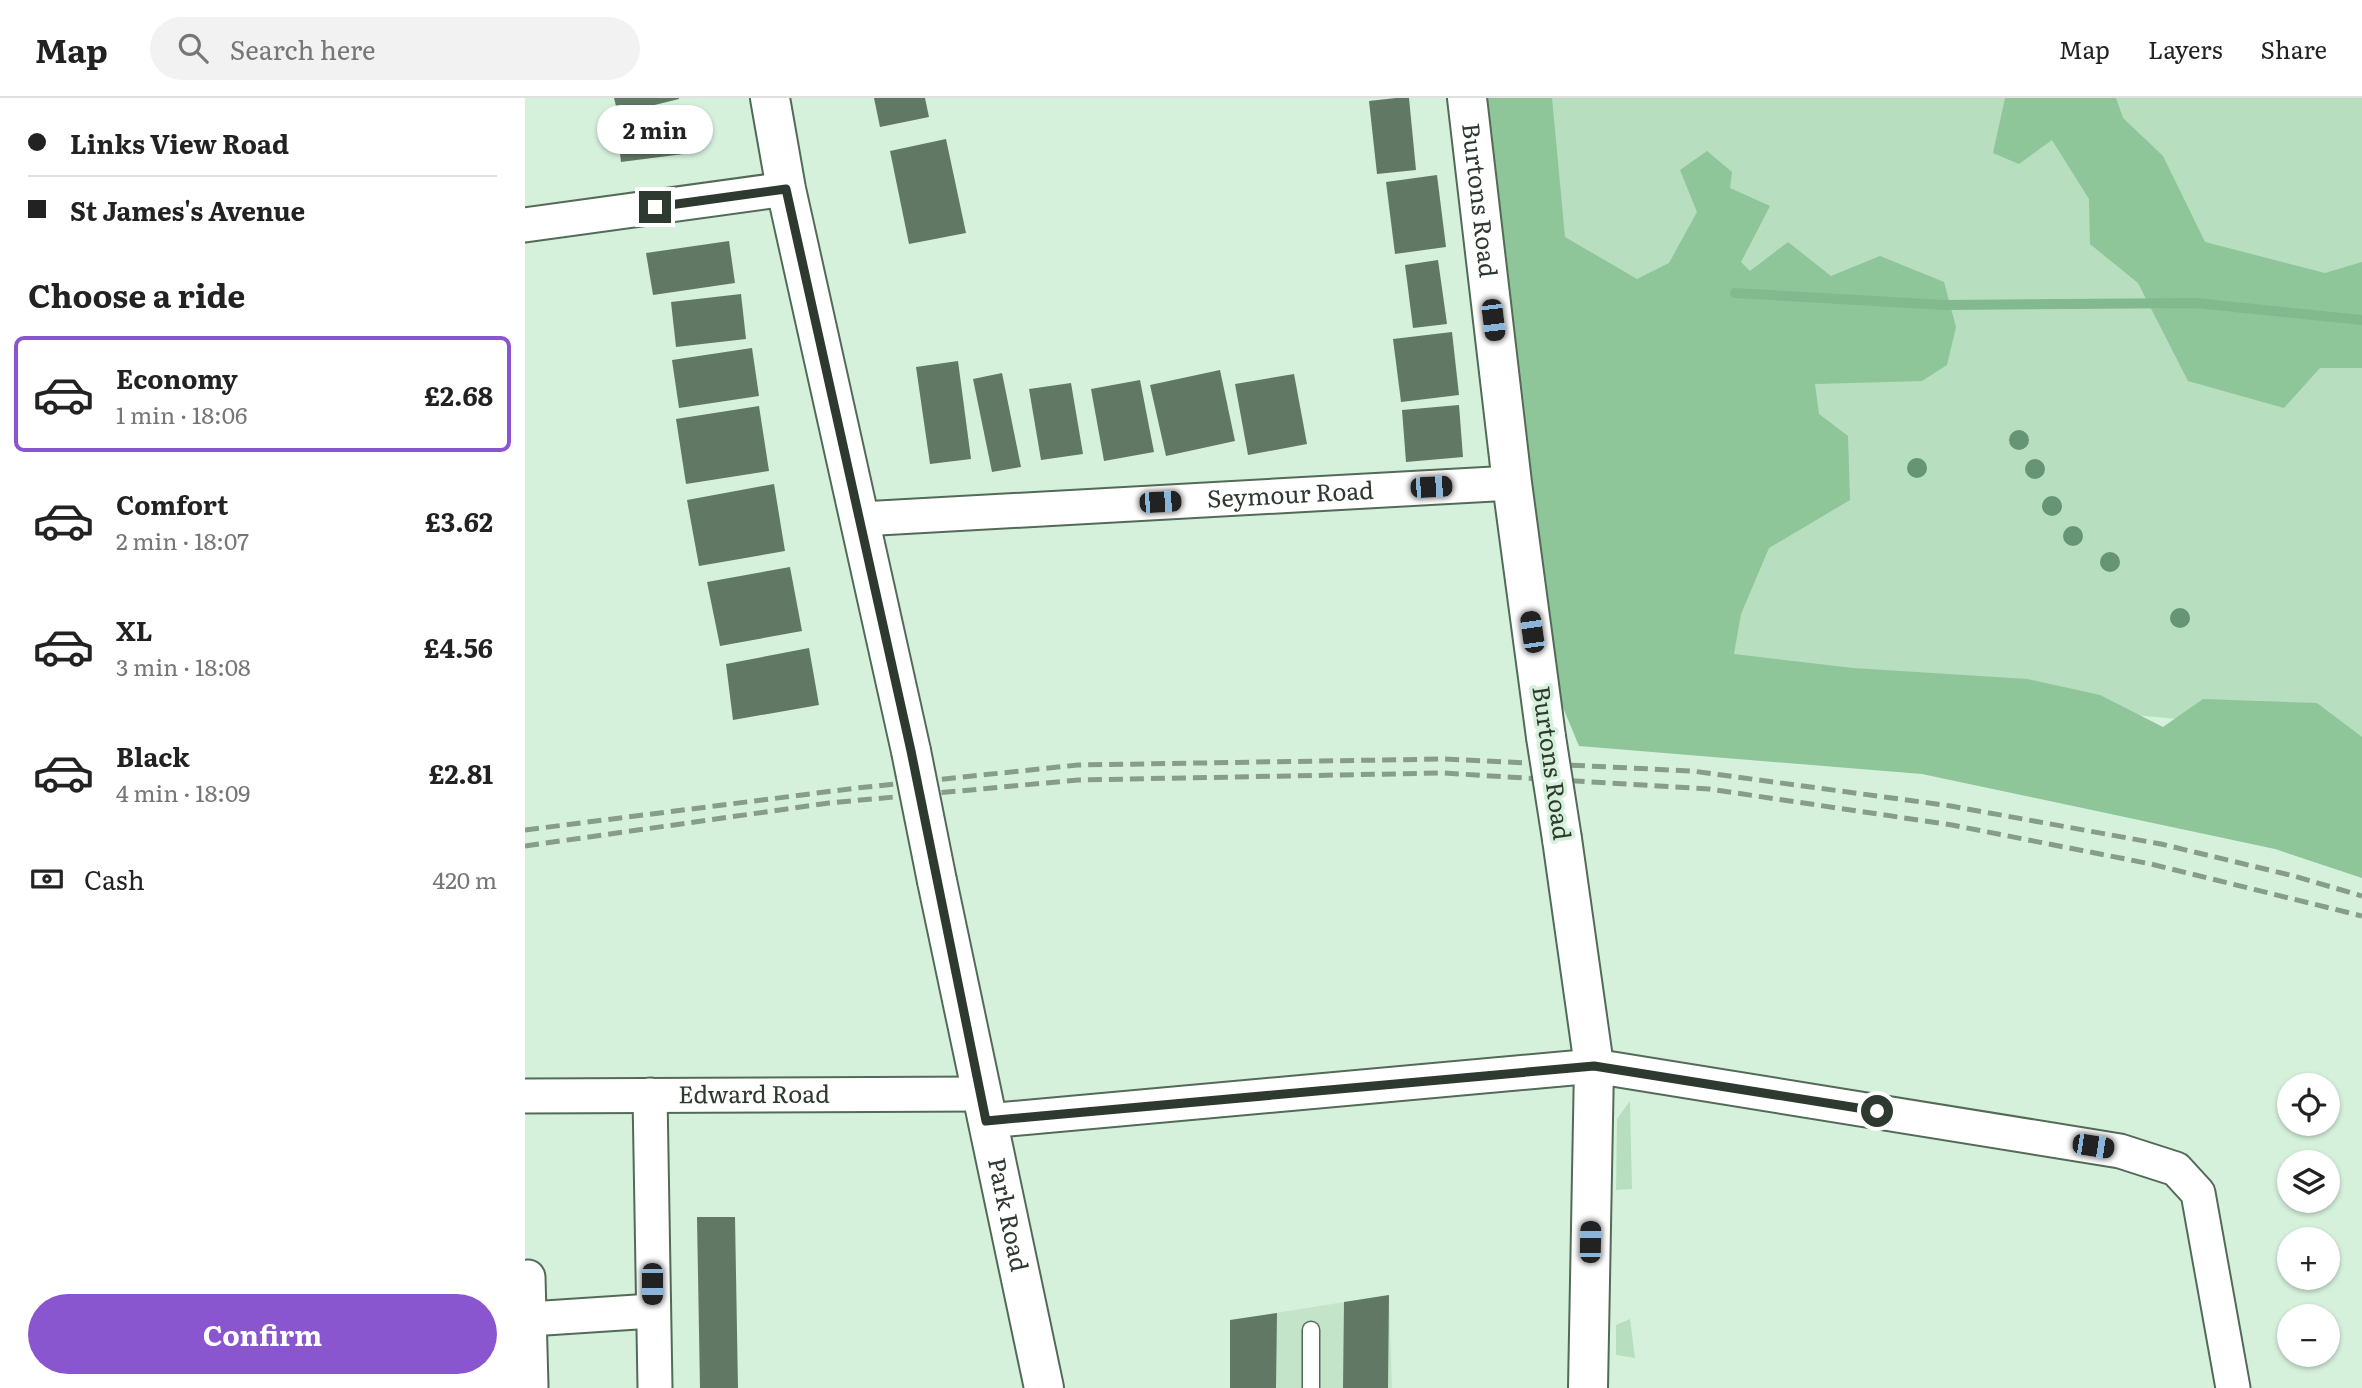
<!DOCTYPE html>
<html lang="en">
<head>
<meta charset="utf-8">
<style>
  :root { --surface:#fff; --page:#f2f2f2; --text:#222; --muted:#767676; --line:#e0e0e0; --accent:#8a56cf }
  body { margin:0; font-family:Literata,serif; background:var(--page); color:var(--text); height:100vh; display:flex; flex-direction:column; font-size:26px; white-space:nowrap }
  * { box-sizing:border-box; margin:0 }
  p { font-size:23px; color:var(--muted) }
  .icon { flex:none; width:38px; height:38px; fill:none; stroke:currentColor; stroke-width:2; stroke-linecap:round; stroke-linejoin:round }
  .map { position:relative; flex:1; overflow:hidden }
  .side { display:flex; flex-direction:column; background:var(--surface); width:525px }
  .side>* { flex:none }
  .guide { display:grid; align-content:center; height:154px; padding:0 28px; background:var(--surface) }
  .fabs { position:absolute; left:1752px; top:975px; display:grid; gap:14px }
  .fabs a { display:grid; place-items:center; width:63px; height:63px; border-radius:50%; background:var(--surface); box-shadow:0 2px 5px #0004; font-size:35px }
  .end { position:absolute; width:32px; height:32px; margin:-16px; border:9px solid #2e3930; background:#fff; box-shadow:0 0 0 4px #fff }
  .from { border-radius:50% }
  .bubble { position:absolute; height:49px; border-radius:24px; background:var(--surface); box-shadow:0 2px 5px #0004; font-size:23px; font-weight:700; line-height:49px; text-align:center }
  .car { position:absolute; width:21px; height:42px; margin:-21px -10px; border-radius:9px; box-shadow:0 0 5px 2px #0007; background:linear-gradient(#222 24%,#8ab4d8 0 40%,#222 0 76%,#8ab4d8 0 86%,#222 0) }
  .guide b { display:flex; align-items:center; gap:24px; height:66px; font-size:26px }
  .guide b+b { border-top:2px solid var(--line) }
  .guide i { width:18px; height:18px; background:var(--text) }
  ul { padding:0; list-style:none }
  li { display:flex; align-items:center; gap:21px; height:116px; margin:0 14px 10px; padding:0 14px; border:4px solid transparent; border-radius:10px }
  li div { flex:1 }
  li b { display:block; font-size:26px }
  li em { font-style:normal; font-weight:700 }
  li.on { border-color:var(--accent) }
  li>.icon { width:63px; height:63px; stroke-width:1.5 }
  h2 { padding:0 28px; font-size:32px; line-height:84px }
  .pay { display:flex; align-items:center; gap:18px; height:77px; padding:0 28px; font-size:26px }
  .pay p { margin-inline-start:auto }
  .primary-button { display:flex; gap:14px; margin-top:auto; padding:14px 28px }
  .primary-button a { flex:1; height:80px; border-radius:42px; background:var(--accent); color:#fff; font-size:28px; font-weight:700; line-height:80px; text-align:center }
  header { display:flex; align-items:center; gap:42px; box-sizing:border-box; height:98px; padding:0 35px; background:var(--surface); border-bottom:2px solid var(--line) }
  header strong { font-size:33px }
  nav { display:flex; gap:38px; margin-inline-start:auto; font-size:24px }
  .search { width:490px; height:63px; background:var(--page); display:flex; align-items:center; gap:18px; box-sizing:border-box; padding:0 24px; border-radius:38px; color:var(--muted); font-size:26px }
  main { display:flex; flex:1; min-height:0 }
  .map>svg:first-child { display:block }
</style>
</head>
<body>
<header>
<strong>Map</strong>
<div class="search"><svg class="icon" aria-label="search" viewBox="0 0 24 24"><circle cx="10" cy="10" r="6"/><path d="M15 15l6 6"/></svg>Search here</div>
<nav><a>Map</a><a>Layers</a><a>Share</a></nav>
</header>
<main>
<section class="side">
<div class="guide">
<b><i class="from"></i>Links View Road</b>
<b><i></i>St James's Avenue</b>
</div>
<h2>Choose a ride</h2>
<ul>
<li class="on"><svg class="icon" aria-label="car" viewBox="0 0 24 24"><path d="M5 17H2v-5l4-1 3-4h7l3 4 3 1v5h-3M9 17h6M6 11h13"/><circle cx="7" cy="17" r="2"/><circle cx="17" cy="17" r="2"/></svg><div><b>Economy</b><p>1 min · 18:06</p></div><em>£2.68</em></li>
<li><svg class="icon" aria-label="car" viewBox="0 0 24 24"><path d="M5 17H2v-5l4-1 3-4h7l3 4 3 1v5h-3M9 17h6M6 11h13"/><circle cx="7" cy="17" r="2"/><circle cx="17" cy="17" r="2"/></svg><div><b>Comfort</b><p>2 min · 18:07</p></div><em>£3.62</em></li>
<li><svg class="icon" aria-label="car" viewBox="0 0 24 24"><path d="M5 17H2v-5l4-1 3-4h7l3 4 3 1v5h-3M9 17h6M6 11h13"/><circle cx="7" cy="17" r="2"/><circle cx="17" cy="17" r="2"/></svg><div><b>XL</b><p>3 min · 18:08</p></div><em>£4.56</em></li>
<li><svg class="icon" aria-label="car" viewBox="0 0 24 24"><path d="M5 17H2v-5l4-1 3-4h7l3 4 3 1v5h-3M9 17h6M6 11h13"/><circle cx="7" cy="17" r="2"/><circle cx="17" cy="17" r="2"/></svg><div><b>Black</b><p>4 min · 18:09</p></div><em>£2.81</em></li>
</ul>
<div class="pay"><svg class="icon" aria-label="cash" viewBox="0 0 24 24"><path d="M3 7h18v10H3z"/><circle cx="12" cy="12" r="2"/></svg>Cash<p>420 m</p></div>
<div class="primary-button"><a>Confirm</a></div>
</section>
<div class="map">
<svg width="1837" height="1290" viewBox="0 0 1837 1290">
  <rect width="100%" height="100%" fill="#d6f1db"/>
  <!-- built -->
  <path fill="#c4e4ca" d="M864,1197l3,93h-162v-68z"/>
  <!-- green -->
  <g fill="#b7debe">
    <path d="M993,0h844v659l-69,-27 -706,-67z"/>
    <path d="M1105,1003l2,88 -16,1 1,-71z"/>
    <path d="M1105,1221l5,39 -19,-3v-30z"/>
  </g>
  <!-- forest -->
  <g fill="#8ec599">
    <path d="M952,0h75l13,139 72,42 32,-16 28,-51 -17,-42 27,-19 25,21 -2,16 40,18 -29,56 9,9 38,-29 43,34 49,-20 64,26 12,45 -9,38 -25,16 -107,3 4,30 29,22 2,64 -81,48 -28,66 -7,40 119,14 174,11 73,16 63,32 40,-28 114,4 45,34v141l-87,-29 -353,-75 -343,-28 -20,-48z"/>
    <path d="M1480,0h111l7,20 40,38 42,86 120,31 37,-11v106h-42l-36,40 -96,-27 -50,-98 -48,-39 -1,-45 -37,-59 -33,24 -26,-11z"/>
  </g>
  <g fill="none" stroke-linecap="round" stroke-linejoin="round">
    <!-- stream -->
    <path stroke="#83b98e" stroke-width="10" d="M1210,195l209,12 252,-2 166,17"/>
  </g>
  <!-- building -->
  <g fill="#607864">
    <path d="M89,0h65v1l-61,15z"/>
    <path d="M349,0h51l4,19 -49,10z"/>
    <path d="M871,0h13l7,72 -39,4 -8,-73z"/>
    <path d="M168,12l6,42 -78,10 -5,-43z"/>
    <path d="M421,41l20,94 -57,11 -19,-93z"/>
    <path d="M912,77l9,72 -51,7 -9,-72z"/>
    <path d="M204,143l6,42 -82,12 -7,-42z"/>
    <path d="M913,162l9,64 -34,4 -8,-63z"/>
    <path d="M216,196l5,45 -70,8 -5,-45z"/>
    <path d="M927,234l7,63 -58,7 -8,-63z"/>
    <path d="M227,250l7,48 -80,12 -7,-48z"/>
    <path d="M433,263l13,98 -41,5 -14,-97z"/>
    <path d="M695,272l15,71 -69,15 -16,-71z"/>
    <path d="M477,275l19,94 -29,5 -19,-93z"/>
    <path d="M769,276l13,70 -59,11 -13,-71z"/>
    <path d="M615,282l14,72 -50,9 -13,-72z"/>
    <path d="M546,285l12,71 -42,6 -12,-71z"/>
    <path d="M934,307l4,52 -57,5 -4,-52z"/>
    <path d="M234,308l10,65 -83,13 -10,-65z"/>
    <path d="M249,386l11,67 -86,15 -12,-66z"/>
    <path d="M265,469l12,64 -82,15 -13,-64z"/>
    <path d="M284,550l10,57 -86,15 -7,-56z"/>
    <path d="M172,1119h38l3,171h-38z"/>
    <path d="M864,1197l-1,93h-45l1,-86z"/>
    <path d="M752,1215l-1,75h-46v-68z"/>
  </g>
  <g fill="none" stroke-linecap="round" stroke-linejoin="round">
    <defs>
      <path id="lane" d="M786,1290v-58"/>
      <g id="street">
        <path d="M0,127l261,-36"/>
        <path id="s1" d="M336,421l651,-36"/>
        <path d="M125,997l5,293"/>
        <path id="s2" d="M0,998l457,-2"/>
        <path d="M462,1023l607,-55 526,85 56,18 22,24 35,195"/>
        <path d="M3,1179l3,109"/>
        <path d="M5,1221l122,-8"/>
      </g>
      <g id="secondary">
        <path id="s3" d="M942,0l45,385 34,254"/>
        <path d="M1037,741l32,227 -6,322"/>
      </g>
      <g id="primary">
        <path d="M245,0l16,91 125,562"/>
        <path id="s4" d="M412,783l107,507"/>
      </g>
    </defs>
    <!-- lane casing -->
    <use href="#lane" stroke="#536a57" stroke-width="19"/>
    <!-- street casing -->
    <use href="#street" stroke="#536a57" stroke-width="37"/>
    <!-- secondary casing -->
    <use href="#secondary" stroke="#536a57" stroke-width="42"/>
    <!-- primary casing -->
    <use href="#primary" stroke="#536a57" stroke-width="42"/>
    <!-- lane -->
    <use href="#lane" stroke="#fff" stroke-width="16"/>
    <!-- street -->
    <use href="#street" stroke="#fff" stroke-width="33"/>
    <!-- secondary -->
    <use href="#secondary" stroke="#fff" stroke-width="38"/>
    <!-- primary -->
    <use href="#primary" stroke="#fff" stroke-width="38"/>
    <!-- rail -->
    <g stroke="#889c8c" stroke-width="5" stroke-dasharray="14 7" stroke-linecap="butt">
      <path d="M0,732l332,-42 221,-23 366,-6 248,12 259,35 210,38 133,32 68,20"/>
      <path d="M0,748l304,-43 249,-23 365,-7 266,16 243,36 199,39 211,52"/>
    </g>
    <defs>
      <path id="secondary-bridge" d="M1021,639l16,102"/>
      <path id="primary-bridge" d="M386,653l26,130"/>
    </defs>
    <!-- secondary-bridge casing -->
    <use href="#secondary-bridge" stroke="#536a57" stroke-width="42" stroke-linecap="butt"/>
    <!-- primary-bridge casing -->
    <use href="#primary-bridge" stroke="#536a57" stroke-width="42" stroke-linecap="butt"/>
    <!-- secondary-bridge -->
    <use href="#secondary-bridge" stroke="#fff" stroke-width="38"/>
    <!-- primary-bridge -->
    <use href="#primary-bridge" stroke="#fff" stroke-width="38"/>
  </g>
  <!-- trees -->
  <g fill="#659575">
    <circle cx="1494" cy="342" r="10"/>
    <circle cx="1392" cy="370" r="10"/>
    <circle cx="1510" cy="371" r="10"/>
    <circle cx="1527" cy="408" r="10"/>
    <circle cx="1548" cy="438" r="10"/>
    <circle cx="1585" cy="464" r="10"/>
    <circle cx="1655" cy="520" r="10"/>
  </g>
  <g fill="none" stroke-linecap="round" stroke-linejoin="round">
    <!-- route -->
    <path stroke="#2e3930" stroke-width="9" d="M130,109l131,-18 125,562 75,370 608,-55 283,45"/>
  </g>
  <g text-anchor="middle" stroke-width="7" stroke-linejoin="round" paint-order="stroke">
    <!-- street labels -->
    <g font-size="24" fill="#2e3930" stroke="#d6f1db">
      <text dy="8" stroke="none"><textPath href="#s3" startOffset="103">Burtons Road</textPath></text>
      <text dy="8" stroke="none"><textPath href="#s1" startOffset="430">Seymour Road</textPath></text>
      <text transform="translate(1026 665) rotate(82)" y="8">Burtons Road</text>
      <text dy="8" stroke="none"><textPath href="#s2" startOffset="229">Edward Road</textPath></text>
      <text dy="8" stroke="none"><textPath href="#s4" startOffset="341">Park Road</textPath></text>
    </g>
  </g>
</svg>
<div class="fabs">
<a><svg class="icon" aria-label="locate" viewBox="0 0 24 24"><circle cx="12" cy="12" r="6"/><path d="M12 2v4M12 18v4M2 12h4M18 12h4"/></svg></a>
<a><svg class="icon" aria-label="layers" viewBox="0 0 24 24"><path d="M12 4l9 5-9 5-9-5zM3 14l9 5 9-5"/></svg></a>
<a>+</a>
<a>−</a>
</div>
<i class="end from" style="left:1352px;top:1013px"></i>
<i class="end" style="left:130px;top:109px"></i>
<div class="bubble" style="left:72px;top:7px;width:116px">2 min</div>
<i class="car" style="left:968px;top:222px;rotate:173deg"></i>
<i class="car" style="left:906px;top:389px;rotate:87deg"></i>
<i class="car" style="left:635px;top:404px;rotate:87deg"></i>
<i class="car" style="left:1007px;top:534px;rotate:352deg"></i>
<i class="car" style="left:1568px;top:1048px;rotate:99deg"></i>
<i class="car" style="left:1065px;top:1144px;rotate:1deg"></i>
<i class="car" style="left:127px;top:1186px;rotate:180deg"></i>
</div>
</main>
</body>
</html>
